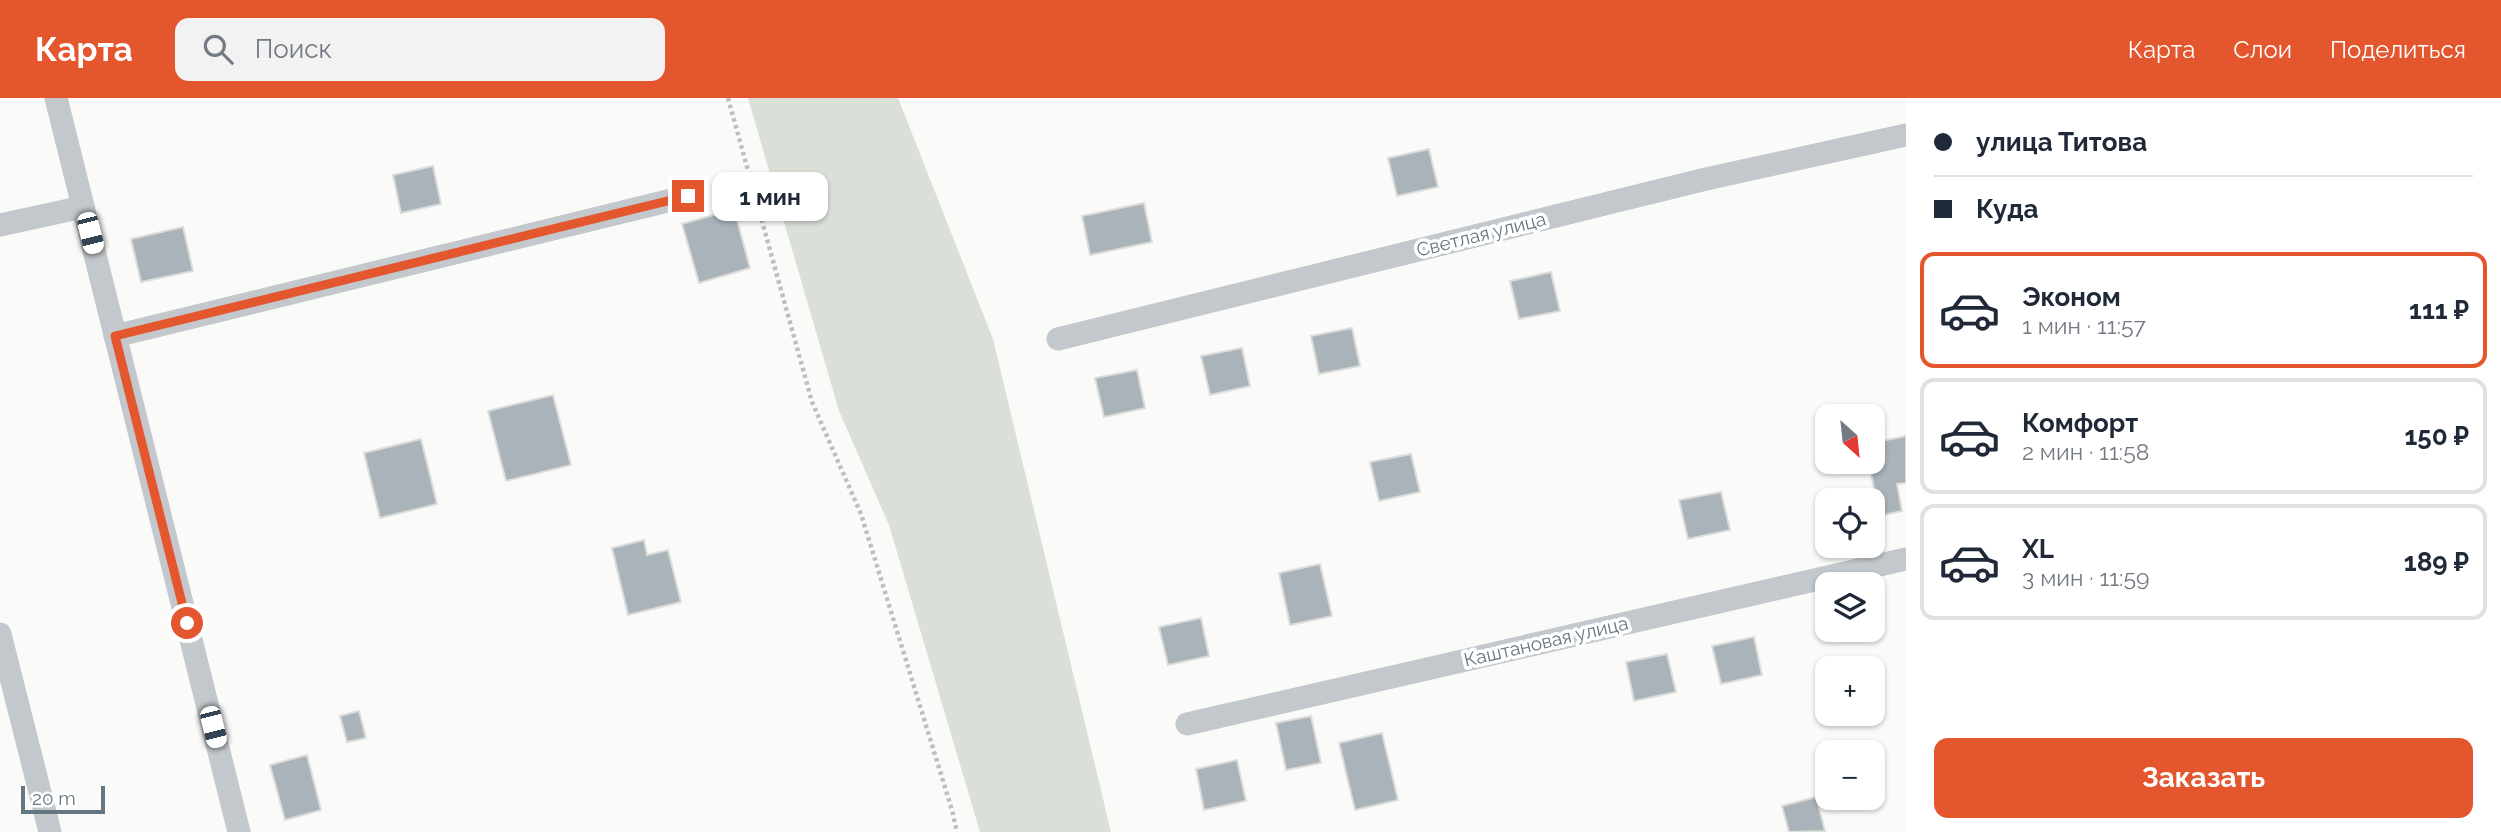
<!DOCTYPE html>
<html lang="ru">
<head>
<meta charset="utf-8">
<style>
  :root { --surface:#fff; --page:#f2f2f3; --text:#1f2937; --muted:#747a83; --line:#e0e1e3; --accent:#e4572e }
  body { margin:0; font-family:Raleway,sans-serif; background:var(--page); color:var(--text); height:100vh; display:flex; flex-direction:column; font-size:26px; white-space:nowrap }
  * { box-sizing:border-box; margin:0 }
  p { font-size:23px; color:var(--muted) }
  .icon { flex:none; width:38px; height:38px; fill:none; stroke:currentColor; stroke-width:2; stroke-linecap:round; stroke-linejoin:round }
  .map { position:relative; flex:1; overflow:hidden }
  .side { display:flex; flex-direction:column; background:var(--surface); width:595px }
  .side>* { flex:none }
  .hud { display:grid; align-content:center; height:154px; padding:0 28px; background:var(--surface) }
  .needle { width:46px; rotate:153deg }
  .controls { position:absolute; left:1815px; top:306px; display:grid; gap:14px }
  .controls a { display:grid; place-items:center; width:70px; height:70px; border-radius:14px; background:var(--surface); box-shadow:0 2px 5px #0004; font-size:35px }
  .scale { position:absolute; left:21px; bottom:18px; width:84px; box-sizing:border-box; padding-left:7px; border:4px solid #657683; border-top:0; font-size:19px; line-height:24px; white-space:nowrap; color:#657683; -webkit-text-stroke:5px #fff; paint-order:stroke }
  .end { position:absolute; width:32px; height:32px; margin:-16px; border:9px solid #e4572e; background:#fff; box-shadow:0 0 0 4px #fff }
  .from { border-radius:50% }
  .bubble { position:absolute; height:49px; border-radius:14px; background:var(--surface); box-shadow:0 2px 5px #0004; font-size:23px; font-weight:700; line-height:49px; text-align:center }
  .car { position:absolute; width:21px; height:42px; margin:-21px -10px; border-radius:9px; box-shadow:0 0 5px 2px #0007; background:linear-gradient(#fff 24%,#345 0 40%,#fff 0 76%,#345 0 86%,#fff 0) }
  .hud b { display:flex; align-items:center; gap:24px; height:66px; font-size:26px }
  .hud b+b { border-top:2px solid var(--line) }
  .hud i { width:18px; height:18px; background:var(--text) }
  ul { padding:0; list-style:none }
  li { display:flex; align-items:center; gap:21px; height:116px; margin:0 14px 10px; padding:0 14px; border:4px solid var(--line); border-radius:14px }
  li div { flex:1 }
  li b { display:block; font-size:26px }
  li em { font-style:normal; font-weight:700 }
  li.current { border-color:var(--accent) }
  li>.icon { width:63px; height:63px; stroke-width:1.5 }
  .button { display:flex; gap:14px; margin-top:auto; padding:14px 28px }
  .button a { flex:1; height:80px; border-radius:14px; background:var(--accent); color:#fff; font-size:28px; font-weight:700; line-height:80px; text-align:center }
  header { display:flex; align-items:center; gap:42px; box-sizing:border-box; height:98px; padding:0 35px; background:var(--accent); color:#fff }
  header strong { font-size:33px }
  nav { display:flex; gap:38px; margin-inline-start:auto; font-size:24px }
  .search { width:490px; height:63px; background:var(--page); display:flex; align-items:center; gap:18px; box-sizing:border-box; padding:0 24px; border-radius:14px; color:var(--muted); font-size:26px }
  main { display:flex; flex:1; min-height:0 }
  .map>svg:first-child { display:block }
</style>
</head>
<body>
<header>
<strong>Карта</strong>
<div class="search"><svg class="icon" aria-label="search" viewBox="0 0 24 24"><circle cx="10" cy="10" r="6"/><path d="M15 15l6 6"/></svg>Поиск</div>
<nav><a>Карта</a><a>Слои</a><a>Поделиться</a></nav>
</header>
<main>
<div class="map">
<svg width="1906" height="734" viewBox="0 0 1906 734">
  <rect width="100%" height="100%" fill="#fafaf8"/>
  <!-- green -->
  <path fill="#dadfd7" d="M748,0h150l95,241 118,493h-131l-91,-307 -50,-114z"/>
  <!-- building -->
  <g fill="#aab3b9" stroke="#dcdcda" stroke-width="2">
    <path d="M1429,51l9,38 -41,9 -9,-38z"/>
    <path d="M433,68l8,38 -40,9 -8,-38z"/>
    <path d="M1144,105l8,39 -62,13 -8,-39z"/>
    <path d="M734,111l16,59 -51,15 -17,-59z"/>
    <path d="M183,129l10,44 -52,11 -10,-43z"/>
    <path d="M1551,174l9,39 -41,8 -9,-38z"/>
    <path d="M1352,230l8,38 -41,8 -8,-38z"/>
    <path d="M1242,250l8,38 -40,9 -9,-39z"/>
    <path d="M1137,272l8,38 -41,9 -9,-39z"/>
    <path d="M553,297l18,70 -65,16 -18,-70z"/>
    <path d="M1906,338v47l-9,1 5,27 -23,5 -10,-54h3v-19z"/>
    <path d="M421,341l16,65 -57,14 -16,-65z"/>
    <path d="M1411,356l9,38 -41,9 -9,-39z"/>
    <path d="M1721,394l9,38 -42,9 -9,-39z"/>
    <path d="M644,442l3,15 21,-5 13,52 -53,13 -16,-67z"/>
    <path d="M1320,466l12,52 -42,9 -11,-52z"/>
    <path d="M1201,520l8,38 -41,9 -9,-38z"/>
    <path d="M1754,539l8,38 -41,9 -9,-38z"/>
    <path d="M1667,556l9,38 -42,9 -8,-39z"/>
    <path d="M359,613l7,27 -19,4 -7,-26z"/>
    <path d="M1311,618l10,47 -35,7 -10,-47z"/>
    <path d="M1382,635l16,67 -43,10 -16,-67z"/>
    <path d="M307,657l14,55 -36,10 -15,-55z"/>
    <path d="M1237,662l9,41 -42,9 -8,-41z"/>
    <path d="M1816,699l9,34 -36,1 -7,-26z"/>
  </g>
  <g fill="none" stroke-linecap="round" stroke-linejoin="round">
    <!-- path -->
    <path stroke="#bbbfc2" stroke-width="4.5" stroke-dasharray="3.5 3.5" stroke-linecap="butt" d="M728,0l84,304 49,112 91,296 5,22"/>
    <!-- minor -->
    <g stroke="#c3c8cc" stroke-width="23">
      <path d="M56,0l183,734"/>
      <path d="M0,127l83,-18"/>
      <path d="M115,238l573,-140"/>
      <path d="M1058,241l648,-160 200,-44"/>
      <path d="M0,536l50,198"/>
      <path d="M1187,626l719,-165"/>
    </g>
  </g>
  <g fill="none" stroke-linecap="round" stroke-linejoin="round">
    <!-- route -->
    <path stroke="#e4572e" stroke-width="9" d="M187,525l-72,-287 573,-140"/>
  </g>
  <g text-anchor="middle" stroke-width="7" stroke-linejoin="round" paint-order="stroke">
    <!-- street labels -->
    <g font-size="19" fill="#657683" stroke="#fff">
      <text transform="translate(1481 136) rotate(-14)" y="7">Светлая улица</text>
      <text transform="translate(1546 543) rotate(-13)" y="7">Каштановая улица</text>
    </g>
  </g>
</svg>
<div class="controls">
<a><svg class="needle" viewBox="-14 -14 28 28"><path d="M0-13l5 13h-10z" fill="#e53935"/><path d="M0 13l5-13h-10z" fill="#747a83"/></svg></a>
<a><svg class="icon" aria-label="locate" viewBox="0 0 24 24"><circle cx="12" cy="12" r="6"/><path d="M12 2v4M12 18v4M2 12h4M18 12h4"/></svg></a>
<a><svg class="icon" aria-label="layers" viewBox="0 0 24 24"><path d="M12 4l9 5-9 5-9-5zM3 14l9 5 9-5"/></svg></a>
<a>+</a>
<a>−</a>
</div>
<div class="scale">20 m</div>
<i class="end from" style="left:187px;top:525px"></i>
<i class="end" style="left:688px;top:98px"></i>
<div class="bubble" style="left:712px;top:74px;width:116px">1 мин</div>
<i class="car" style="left:90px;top:135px;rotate:166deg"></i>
<i class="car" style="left:213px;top:629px;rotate:166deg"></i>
</div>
<section class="side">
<div class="hud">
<b><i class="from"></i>улица Титова</b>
<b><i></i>Куда</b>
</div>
<ul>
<li class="current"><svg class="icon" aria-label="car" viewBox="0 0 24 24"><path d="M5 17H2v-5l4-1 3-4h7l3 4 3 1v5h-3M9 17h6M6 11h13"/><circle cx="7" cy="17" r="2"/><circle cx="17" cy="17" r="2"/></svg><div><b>Эконом</b><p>1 мин · 11:57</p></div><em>111 ₽</em></li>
<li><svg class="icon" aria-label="car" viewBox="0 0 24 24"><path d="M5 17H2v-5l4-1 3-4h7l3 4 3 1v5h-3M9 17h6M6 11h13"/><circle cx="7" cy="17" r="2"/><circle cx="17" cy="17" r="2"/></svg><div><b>Комфорт</b><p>2 мин · 11:58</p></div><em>150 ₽</em></li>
<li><svg class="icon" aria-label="car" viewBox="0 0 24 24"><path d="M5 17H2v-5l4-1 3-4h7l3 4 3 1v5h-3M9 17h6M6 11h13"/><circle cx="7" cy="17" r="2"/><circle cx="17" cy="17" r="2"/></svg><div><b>XL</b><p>3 мин · 11:59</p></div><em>189 ₽</em></li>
</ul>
<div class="button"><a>Заказать</a></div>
</section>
</main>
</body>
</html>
